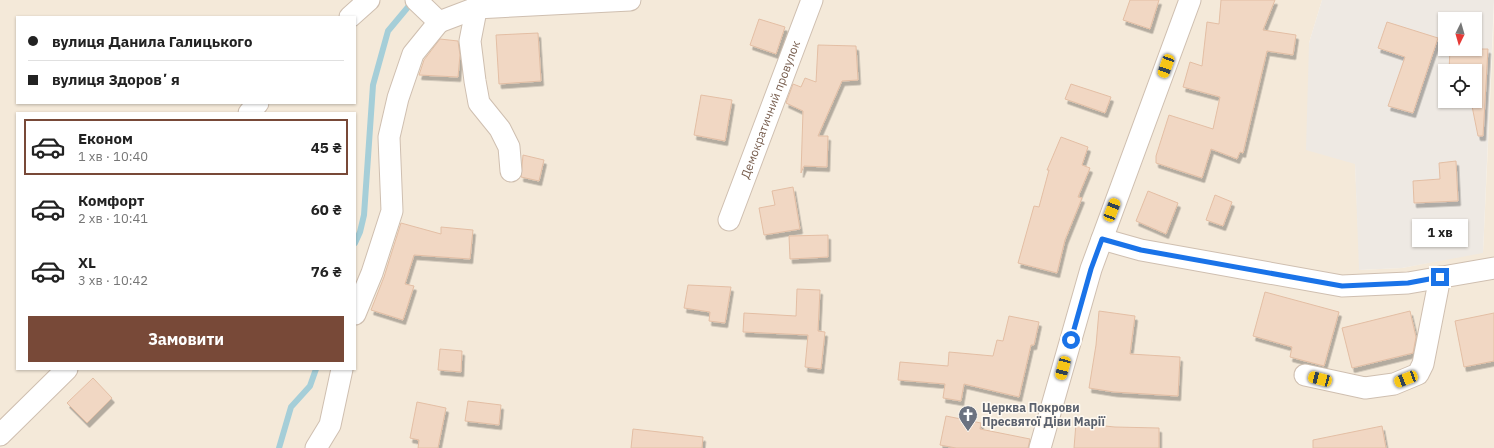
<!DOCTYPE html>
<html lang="uk">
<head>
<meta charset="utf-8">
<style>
  :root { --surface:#fff; --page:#f2f2f2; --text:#222; --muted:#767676; --line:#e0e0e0; --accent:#784938 }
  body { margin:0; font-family:"IBM Plex Sans",sans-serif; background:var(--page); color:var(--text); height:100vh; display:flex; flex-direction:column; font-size:15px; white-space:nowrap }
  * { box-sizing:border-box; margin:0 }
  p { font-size:13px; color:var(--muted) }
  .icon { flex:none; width:22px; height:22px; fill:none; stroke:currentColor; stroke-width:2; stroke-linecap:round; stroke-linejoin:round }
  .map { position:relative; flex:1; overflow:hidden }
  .sheet { position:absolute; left:16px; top:112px; width:340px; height:258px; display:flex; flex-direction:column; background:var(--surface); border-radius:0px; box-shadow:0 1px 3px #0004 }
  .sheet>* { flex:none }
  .guide { position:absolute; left:16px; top:16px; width:340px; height:88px; border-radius:0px; box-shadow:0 1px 3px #0004; display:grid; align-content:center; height:88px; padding:0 12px; background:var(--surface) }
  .needle { width:26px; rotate:185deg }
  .tools { position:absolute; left:1438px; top:12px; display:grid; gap:8px }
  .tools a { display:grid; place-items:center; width:44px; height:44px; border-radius:0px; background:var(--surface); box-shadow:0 1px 3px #0004; font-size:20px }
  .end { position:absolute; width:18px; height:18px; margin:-9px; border:5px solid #1a73e8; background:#fff; box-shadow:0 0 0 2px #fff }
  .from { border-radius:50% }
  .bubble { position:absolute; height:28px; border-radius:0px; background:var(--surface); box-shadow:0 1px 3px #0004; font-size:13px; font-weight:700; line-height:28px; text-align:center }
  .car { position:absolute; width:12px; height:24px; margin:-12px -6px; border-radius:5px; box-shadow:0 0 3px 1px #0007; background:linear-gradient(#f5c518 24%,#345 0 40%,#f5c518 0 76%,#345 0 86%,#f5c518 0) }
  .guide b { display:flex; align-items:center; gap:14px; height:38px; font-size:15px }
  .guide b+b { border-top:1px solid var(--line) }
  .guide i { width:10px; height:10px; background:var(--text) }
  ul { padding:7px 0 0; list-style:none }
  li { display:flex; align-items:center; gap:12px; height:56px; margin:0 8px 6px; padding:0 4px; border:2px solid transparent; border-radius:0px }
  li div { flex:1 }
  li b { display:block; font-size:15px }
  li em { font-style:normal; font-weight:700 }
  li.current { border-color:var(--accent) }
  li>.icon { width:36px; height:36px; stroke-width:1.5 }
  .button { display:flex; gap:8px; margin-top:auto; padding:8px 12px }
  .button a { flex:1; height:46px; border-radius:0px; background:var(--accent); color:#fff; font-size:16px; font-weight:700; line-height:46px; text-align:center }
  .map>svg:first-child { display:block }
</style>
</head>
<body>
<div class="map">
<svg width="1494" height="448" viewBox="0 0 1494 448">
  <defs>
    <filter id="shadow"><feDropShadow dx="2.5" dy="4.5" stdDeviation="0" flood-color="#0004"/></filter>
  </defs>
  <rect width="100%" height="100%" fill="#fcf6eb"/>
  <!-- residential -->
  <path fill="#f4e9d9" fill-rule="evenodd" d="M0,0h1322l-13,43 46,121 5,106 42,-2 81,-16 11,-236v432h-1494zM17,17h338v86h-338zM17,113h338v256h-338z"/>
  <!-- industrial -->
  <path fill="#eee9e3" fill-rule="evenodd" d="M1322,0h172l-11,253 -81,15 -43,2 -4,-106 -49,-14 3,-107zM1445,19h30v30h-30zM1445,71h30v30h-30z"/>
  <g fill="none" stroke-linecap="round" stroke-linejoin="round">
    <!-- stream -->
    <g stroke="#a5ced8" stroke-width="6">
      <path d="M355,243l5,-11 4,-17 9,-130 15,-54 25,-30"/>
      <path d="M279,448l12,-41 19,-21 6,-17"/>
    </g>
  </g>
  <!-- building -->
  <g fill="#f1d7c3" stroke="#e3bea4" filter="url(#shadow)">
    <path d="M1130,0h29l-9,29 -27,-9z"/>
    <path d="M1221,0h54l-12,30 33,5 -3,20 -26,-4 -24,102 -3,-1 -3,7 -26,-10 -9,29 -46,-15v-7l13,-41 44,14 7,-32 -37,-10 7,-25 12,4 5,-44 12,2z"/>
    <path d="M759,19l26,8 -9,27 -26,-9z"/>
    <path d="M1387,22l51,16 -25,75 -25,-7 17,-49 -27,-9z"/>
    <path d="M538,33l3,48 -42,3 -3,-49z"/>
    <path d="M440,39l18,2 2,14 -2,22 -39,-2 5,-15z"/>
    <path d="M818,45l38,1 2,34 -16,1 -24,55h10l-1,31 -23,-1 -3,7 2,-62 -17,-8 7,-19 8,3 4,-9 11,4z"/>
    <path d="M1450,49h38l-5,87h-5l-7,-35h4v-30h-26z"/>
    <path d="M1071,84l40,13 -6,16 -40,-14z"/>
    <path d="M701,95l31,5 -7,41 -31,-6z"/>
    <path d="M1061,137l27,10 -6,18 8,3 -12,29 4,1 -17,42 -8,33 -39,-10 16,-57 5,1 10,-37h-2z"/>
    <path d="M523,155l21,5 -5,21 -18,-4z"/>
    <path d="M1456,161l2,40 -44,2 -1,-22 27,-2 -1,-16z"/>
    <path d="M793,187l7,42 -36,6 -5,-27 16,-3 -3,-14z"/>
    <path d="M1148,191l30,12 -12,31 -30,-13z"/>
    <path d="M1215,195l17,7 -9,24 -17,-6z"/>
    <path d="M401,223l40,11v-7l32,3 -3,29 -56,-4 -9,29 9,2 -11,34 -32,-10 13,-33z"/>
    <path d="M828,235v22l-38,2 -1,-23z"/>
    <path d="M688,285l43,2 -6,36 -16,-2 1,-9 -26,-4z"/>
    <path d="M797,289l23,1 -2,41 7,1 -4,37 -16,-2 3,-32 -65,-3 1,-19 52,3z"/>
    <path d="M1265,292l74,20 -15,54 -34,-9 2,-10 -39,-11z"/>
    <path d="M1099,311l36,5 -5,38 50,3 -2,39 -64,-4 -25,-4 7,-43z"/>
    <path d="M1410,311l6,26 -3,16 -61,15 -10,-40z"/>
    <path d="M1494,313v48l-30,6 -9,-46z"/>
    <path d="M1009,316l30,6 -5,23h-3l-12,52 -55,-13 -3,17 -18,-3 2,-14 -47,-4 2,-18 48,4 1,-14 44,4 4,-16 6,1z"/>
    <path d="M440,349l22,2 -1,21 -23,-2z"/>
    <path d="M93,378l19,20 -25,25 -20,-20z"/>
    <path d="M468,401l33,4 -2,20 -34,-4z"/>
    <path d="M417,402l29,6 -8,40h-20l1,-8 -9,-2z"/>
    <path d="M946,416l35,7 -1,6 50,10 -2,9h-72l-16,-3z"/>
    <path d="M1076,423l39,4 44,1v20h-85z"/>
    <path d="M1382,426l4,22h-73v-8z"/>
    <path d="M633,429l70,8 -1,11h-71z"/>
  </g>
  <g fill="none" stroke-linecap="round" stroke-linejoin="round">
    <defs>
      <g id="minor">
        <path d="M416,0l23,22 37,-14 154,-8"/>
        <path d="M478,0l-8,41 5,40 4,22 21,26 9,18 2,24"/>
        <path d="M350,17l19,-17"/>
        <path d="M249,113l9,-10"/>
        <path id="s1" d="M729,220l83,-220"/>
        <path d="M1102,239l39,11 201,36 66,-3 86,-15"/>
        <path d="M355,314l17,-41 20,-62 -3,-74 9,-39 15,-44 26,-32"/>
        <path d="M1305,375l60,13 29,-4 24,-10 5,-10 17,-87"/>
        <path d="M0,435l67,-66"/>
        <path d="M316,448l14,-23 12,-56"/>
        <path d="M1040,448l51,-179 99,-269"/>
      </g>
    </defs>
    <!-- minor casing -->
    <use href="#minor" stroke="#cfbfb0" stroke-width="23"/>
    <!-- minor -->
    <use href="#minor" stroke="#fff" stroke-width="21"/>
  </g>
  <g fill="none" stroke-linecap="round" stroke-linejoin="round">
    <!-- route -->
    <path stroke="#1a73e8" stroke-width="5" d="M1071,340l20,-71 11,-30 39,11 201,36 66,-3 32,-6"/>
  </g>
  <!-- icons -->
  <defs>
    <symbol id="church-pin" viewBox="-11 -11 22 30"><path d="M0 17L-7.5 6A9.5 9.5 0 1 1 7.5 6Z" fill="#6b7280" stroke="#fffaf2"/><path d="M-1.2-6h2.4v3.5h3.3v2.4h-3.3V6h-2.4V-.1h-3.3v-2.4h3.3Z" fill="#fff"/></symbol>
  </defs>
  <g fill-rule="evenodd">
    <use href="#church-pin" x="957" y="404" width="22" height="30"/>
  </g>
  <g text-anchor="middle" stroke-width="3" stroke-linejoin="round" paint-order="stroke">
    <!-- street labels -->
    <g font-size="12" fill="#785e4e" stroke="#fffaf2">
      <text dy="4" stroke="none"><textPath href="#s1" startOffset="118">Демократичний провулок</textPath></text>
    </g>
    <!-- worship labels -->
    <g font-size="12" font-weight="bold" fill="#5b616d" stroke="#fffaf2" text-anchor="start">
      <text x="982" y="412">Церква Покрови<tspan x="982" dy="14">Пресвятої Діви Марії</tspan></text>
    </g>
  </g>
</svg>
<div class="tools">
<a><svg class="needle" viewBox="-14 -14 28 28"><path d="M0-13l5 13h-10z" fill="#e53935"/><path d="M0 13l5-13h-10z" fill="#767676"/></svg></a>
<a><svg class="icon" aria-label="locate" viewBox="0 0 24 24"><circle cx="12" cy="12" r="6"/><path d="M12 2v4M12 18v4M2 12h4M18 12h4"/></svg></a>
</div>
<i class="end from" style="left:1071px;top:340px"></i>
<i class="end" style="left:1440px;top:277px"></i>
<div class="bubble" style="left:1412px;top:219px;width:56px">1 хв</div>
<i class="car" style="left:1166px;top:66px;rotate:200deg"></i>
<i class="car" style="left:1112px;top:210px;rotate:21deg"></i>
<i class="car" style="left:1063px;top:368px;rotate:195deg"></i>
<i class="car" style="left:1320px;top:379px;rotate:285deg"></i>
<i class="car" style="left:1406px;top:379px;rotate:249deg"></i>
<div class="guide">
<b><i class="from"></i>вулиця Данила Галицького</b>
<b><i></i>вулиця Здоровʼя</b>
</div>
<section class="sheet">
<ul>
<li class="current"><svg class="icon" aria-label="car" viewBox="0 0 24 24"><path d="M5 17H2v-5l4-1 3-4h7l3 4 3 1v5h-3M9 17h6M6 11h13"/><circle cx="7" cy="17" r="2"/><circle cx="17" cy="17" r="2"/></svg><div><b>Економ</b><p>1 хв · 10:40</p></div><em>45 ₴</em></li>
<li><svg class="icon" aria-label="car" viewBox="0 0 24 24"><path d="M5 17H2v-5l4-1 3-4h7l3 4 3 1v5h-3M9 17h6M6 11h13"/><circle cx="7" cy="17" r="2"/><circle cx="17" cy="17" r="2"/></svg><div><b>Комфорт</b><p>2 хв · 10:41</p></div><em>60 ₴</em></li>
<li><svg class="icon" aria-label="car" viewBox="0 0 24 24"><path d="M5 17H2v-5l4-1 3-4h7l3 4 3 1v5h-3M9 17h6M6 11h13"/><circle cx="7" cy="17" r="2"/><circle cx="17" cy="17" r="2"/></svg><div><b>XL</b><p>3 хв · 10:42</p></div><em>76 ₴</em></li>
</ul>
<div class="button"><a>Замовити</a></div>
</section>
</div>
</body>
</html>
